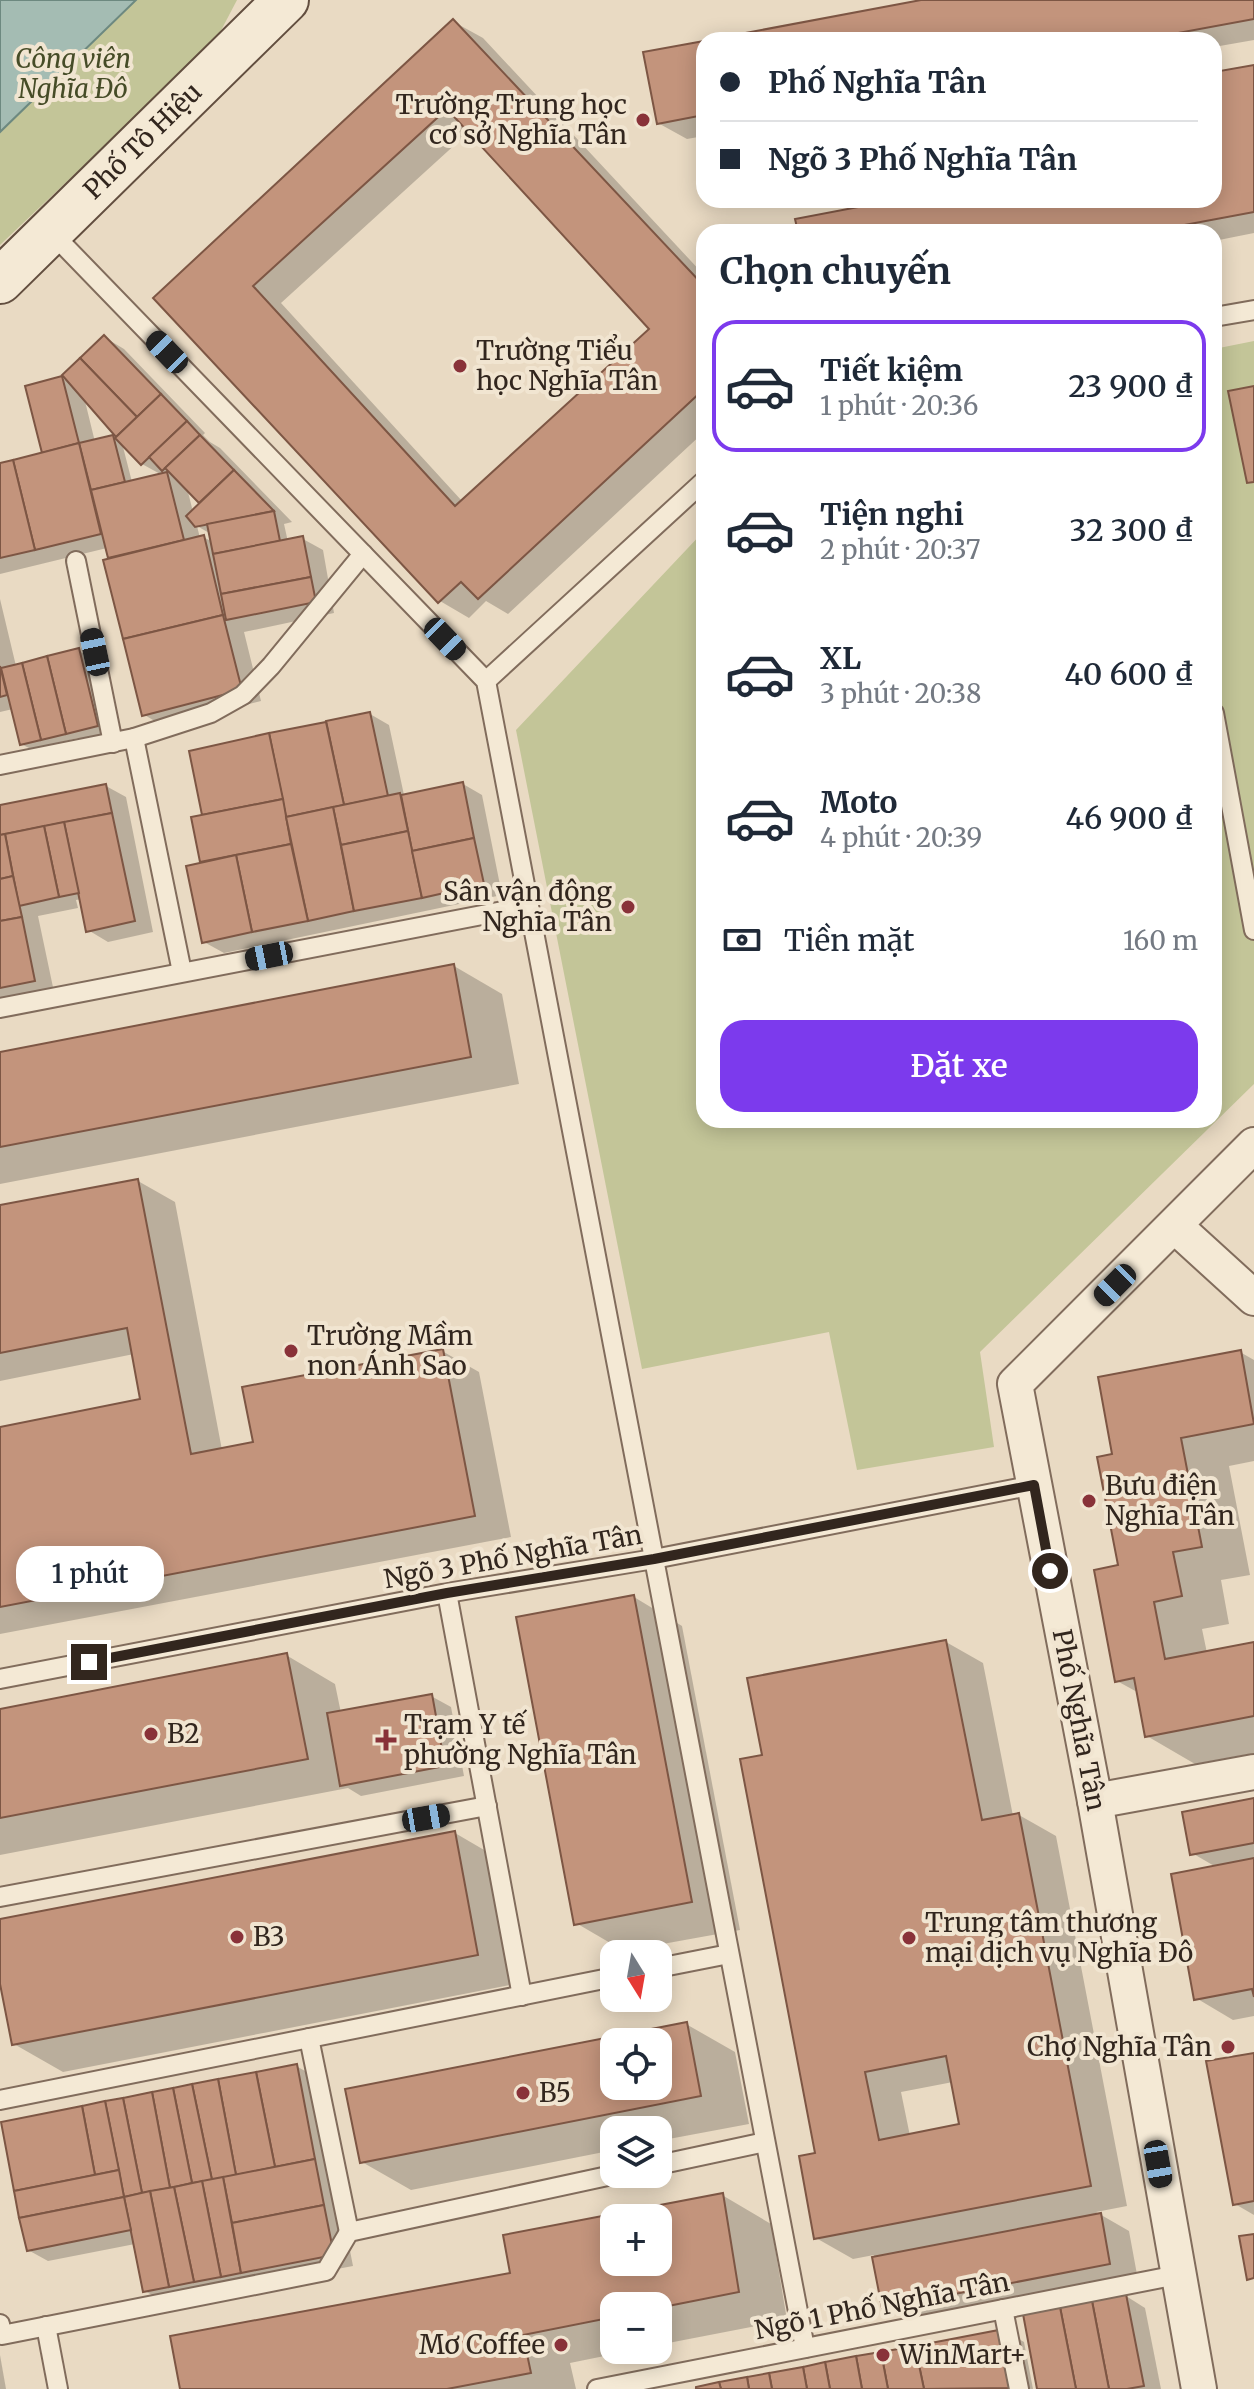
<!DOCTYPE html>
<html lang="vi">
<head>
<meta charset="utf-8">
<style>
  :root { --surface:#fff; --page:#f2f2f3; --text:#1f2937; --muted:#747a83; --line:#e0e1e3; --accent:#7c3aed }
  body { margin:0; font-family:Merriweather,serif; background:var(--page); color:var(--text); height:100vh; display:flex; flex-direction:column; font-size:30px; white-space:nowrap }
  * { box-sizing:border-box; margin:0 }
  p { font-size:26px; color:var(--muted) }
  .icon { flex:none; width:44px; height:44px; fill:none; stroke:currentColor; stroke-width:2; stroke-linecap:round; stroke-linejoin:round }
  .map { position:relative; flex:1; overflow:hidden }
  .details { position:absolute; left:696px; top:224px; width:526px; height:904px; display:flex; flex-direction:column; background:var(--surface); border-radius:24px; box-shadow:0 4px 20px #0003 }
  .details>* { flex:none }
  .hud { position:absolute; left:696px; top:32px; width:526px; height:176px; border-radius:24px; box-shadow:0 4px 20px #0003; display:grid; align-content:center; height:176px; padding:0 24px; background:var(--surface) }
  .needle { width:52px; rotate:169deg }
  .fabs { position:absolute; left:600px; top:1940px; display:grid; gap:16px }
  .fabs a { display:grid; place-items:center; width:72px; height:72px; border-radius:16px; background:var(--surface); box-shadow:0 4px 20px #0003; font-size:40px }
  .end { position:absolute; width:36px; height:36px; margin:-18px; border:10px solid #32261e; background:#fff; box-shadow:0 0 0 4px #fff }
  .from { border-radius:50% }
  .bubble { position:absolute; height:56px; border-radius:24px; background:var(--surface); box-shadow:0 4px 20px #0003; font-size:26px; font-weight:600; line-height:56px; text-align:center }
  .car { position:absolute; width:24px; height:48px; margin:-24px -12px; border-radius:10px; box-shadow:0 0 6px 2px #0007; background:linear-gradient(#222 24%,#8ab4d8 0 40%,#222 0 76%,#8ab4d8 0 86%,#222 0) }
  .hud b { display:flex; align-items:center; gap:28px; height:76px; font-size:30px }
  .hud b+b { border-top:2px solid var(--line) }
  .hud i { width:20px; height:20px; background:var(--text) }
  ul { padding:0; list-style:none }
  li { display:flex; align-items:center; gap:24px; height:132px; margin:0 16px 12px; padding:0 8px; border:4px solid transparent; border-radius:24px }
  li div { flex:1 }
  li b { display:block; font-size:30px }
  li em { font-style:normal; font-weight:600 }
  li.on { border-color:var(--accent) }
  li>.icon { width:72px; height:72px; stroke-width:1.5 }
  h2 { padding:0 24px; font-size:36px; line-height:96px }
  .pay { display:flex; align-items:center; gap:20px; height:88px; padding:0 24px; font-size:30px }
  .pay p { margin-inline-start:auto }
  .cta { display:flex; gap:16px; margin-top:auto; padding:16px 24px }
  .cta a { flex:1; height:92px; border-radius:24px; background:var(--accent); color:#fff; font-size:32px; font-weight:600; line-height:92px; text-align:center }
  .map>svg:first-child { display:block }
</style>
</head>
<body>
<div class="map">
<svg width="1254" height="2389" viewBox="0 0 1254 2389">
  <rect width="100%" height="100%" fill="#e9dac3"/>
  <!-- green -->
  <g fill="#c3c598">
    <path d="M0,0h237l-21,40 -216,205z"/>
    <path d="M1254,341v743l-274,268 14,95 -137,23 -28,-138 -187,37 -126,-639 188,-199v589h510v-771z"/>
  </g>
  <!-- water -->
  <path fill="#a4bcb3" stroke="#6d8980" stroke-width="2" d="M0,0h136l-136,132z"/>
  <!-- shadow -->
  <g fill="#0003" fill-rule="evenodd">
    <path d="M932,0h322v40l-40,7v-7h-495z"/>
    <path d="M454,22l29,16 221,237v157l-196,182 -22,-13 -17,17 -29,-17 -284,-303zM470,131l182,198 -190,172 -181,-198z"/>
    <path d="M704,43v93l-17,3 -29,-16z"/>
    <path d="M1254,67v166l-40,8v-9h-414l106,-32h308v-126z"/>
    <path d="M104,337l20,12 81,84 -2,2 7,7 10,6 72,74 -8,2 4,18 15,-3 20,11 11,63 -90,19 17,69 -98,25 -20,-12 -30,-155 -4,-2 -2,-9 -107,26v-109l44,-11 18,-76 9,5zM84,397l58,67 20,11 -30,7 -10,-39 -9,-6 -18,5zM187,488l15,15 -9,9zM197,526l14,8 2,8 -10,-5 -3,1z"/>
    <path d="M0,599l16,67 63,-15 19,11 19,75 -29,7 -10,-6 -47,11 -10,-5 -8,-35 -13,3z"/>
    <path d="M370,714l19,11 15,70 59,-11 19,11 20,100 -278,58 -20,-11 -1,-78 -10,-45 12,-3 -14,-64z"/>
    <path d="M106,786l20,11 27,135 -45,10 -20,-12 -6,-31 -6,1 2,8 -40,8 16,76 -54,8v-193z"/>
    <path d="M454,966l48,28 17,90 -519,100v-131z"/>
    <path d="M138,1181l37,21 47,248 33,-7 187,-92 37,21 32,165 -511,97v-205l143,-29 -9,-46 -134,27v-174z"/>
    <path d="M1240,1352l14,8v101l-25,5 21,109 -29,5 8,44 -27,5 5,24 47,-9v109l-59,11 -48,-28 -8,-43 -22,-12 4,-114 -7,-111z"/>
    <path d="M634,1597l48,29 58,304 -116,21 -48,-28z"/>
    <path d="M946,1642l37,21 30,153 6,-1 37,21 71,370 -31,6 33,19 9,49 -225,43 -29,-16 -10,-52 -21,4 -37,-21 1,-84 -53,-397zM953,2082l8,43 -51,11 -9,-44z"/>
    <path d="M286,1655l49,29 6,29 90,-17 20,11 13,69 -103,20 -13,-8 -348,67v-144z"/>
    <path d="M1254,1800v216l-21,4 -37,-22 20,-131 -24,-14z"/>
    <path d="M455,1833l48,28 23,121 -463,90 -49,-28 -14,-70v-53z"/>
    <path d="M686,2024l49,28 14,72 -91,17v-11h-44v20l-203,40 -49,-28 -15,-72zM614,2042h44v44h-44z"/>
    <path d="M1254,2055v160l-19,-11z"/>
    <path d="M296,2066l20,11 37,189 -189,36 -19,-11 -10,-47 -87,17 -20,-11z"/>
    <path d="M722,2195l49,29 16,96 -129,25v-39h-44v44h20l-64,13 6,26h-394l330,-114 -7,-38zM614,2218h44v44h-44z"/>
    <path d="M1126,2296l19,12 16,81h-122z"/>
    <path d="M1004,2331l20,11 9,47h-340z"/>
    <path d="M0,2355l6,34h-6z"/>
  </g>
  <!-- building -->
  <g fill="#c3947c" stroke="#7d5644" stroke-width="2" fill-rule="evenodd">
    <path d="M921,0h333v19l-87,16 1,5h-460z"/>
    <path d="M453,19l251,267v103l-226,210 -17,-17 -23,21 -285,-305zM447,109l202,220 -194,177 -202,-220z"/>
    <path d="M704,41v74l-47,9 -14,-72z"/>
    <path d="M1254,65v147l-107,20h-349l-3,-13 100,-19h319v-128z"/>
    <path d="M104,335l57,59 -24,23 -57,-59z"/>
    <path d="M80,358l57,59 -21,20 -54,-62z"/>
    <path d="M62,376l17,67 -37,10 -17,-67z"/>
    <path d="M1254,386v96l-7,1 -19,-92z"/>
    <path d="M161,394l26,27 -46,44 -26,-27z"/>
    <path d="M187,421l13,14 -38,36 -13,-14z"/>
    <path d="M113,435l12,47 -34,8 -12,-47z"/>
    <path d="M200,435l34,35 -35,33 -34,-35z"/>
    <path d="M79,443l22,91 -66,16 -22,-90z"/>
    <path d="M13,460l22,90 -35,8v-95z"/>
    <path d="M234,470l40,41 -79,16 -9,-11z"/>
    <path d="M167,472l17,68 -76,18 -17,-68z"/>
    <path d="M274,511l6,30 -67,13 -6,-30z"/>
    <path d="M204,535l19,80 -100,24 -20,-79z"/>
    <path d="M303,536l8,41 -90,17 -8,-40z"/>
    <path d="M311,577l5,25 -90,18 -5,-26z"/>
    <path d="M223,615l19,75 -100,26 -19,-77z"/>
    <path d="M79,648l19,78 -32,8 -19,-78z"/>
    <path d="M47,656l19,78 -25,6 -19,-77z"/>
    <path d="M22,663l19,77 -21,5 -19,-77z"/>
    <path d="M0,666l7,29 -7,2z"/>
    <path d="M370,712l18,84 -44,9 -18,-84z"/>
    <path d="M326,722l18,83 -58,12 -17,-84z"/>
    <path d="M269,733l14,66 -81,16 -13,-64z"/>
    <path d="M463,782l11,56 -62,13 -11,-56z"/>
    <path d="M106,784l6,29 -112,22v-30z"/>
    <path d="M400,793l8,38 -67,14 -8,-38z"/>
    <path d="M283,799l8,45 -91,18 -9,-45z"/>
    <path d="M333,807l21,104 -46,10 -22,-104z"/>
    <path d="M112,813l23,108 -49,11 -22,-110z"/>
    <path d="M64,822l15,71 -20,4 -15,-71z"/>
    <path d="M44,826l15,71 -40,9 -14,-72z"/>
    <path d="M408,831l14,67 -68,13 -13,-66z"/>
    <path d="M5,834l8,42 -13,3v-44z"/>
    <path d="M474,838l10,46 -62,14 -10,-47z"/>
    <path d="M291,844l17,77 -56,11 -16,-77z"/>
    <path d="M236,855l16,77 -50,11 -16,-77z"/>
    <path d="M13,876l9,41 -22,4v-42z"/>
    <path d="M22,917l13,64 -35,7v-67z"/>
    <path d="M454,964l17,93 -471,90v-95z"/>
    <path d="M138,1179l53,275 62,-12 -11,-55 201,-38 32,167 -475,91v-180l140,-28 -13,-71 -127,25v-148z"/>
    <path d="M1241,1350l13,74 -73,14 21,109 -29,5 9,44 -28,6 11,57 89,-17v74l-109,21 -11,-59 -19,4 -21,-112 24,-5 -21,-108 15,-3 -14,-77z"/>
    <path d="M634,1595l58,307 -118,23 -58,-308z"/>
    <path d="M946,1640l36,180 37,-7 72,373 -277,53 -15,-83 16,-3 -75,-394 22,-4 -15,-77zM946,2056l13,68 -80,16 -14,-68z"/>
    <path d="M287,1653l21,106 -308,59v-109z"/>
    <path d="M432,1694l13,72 -105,20 -13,-73z"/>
    <path d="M1254,1798v45l-64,12 -8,-43z"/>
    <path d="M455,1831l23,124 -466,90 -12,-61v-65z"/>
    <path d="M1254,1858v139l-2,-8 -58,11 -23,-126z"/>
    <path d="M687,2022l14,74 -341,67 -15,-74zM614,2042h44v44h-44z"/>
    <path d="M1254,2053v148l-21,4 -27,-144z"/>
    <path d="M297,2064l18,95 -40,8 -19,-95z"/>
    <path d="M256,2072l19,95 -39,8 -18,-96z"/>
    <path d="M218,2079l18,96 -24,5 -20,-96z"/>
    <path d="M192,2084l20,96 -20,3 -19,-95z"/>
    <path d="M173,2088l19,95 -22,5 -18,-96z"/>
    <path d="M152,2092l18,96 -28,5 -19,-95z"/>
    <path d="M123,2098l19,95 -18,4 -19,-96z"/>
    <path d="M105,2101l14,69 -24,5 -13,-69z"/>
    <path d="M82,2106l13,69 -81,16 -13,-69z"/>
    <path d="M315,2159l9,46 -92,18 -9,-46z"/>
    <path d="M119,2170l5,27 -105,21 -5,-27z"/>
    <path d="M223,2177l18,96 -20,4 -19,-96z"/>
    <path d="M202,2181l19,96 -27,5 -20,-95z"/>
    <path d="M174,2187l20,95 -25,5 -19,-96z"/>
    <path d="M150,2191l19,96 -26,5 -19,-95z"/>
    <path d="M723,2193l16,99 -81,16v-2h-44v11l-91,18 8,38 -84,16h-267l-10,-53 340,-63 -7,-38zM614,2218h44v44h-44z"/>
    <path d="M124,2197l7,33 -104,21 -8,-33z"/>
    <path d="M324,2205l10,50 -93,18 -9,-50z"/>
    <path d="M1101,2213l9,51 -228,44 -10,-51z"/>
    <path d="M1254,2234v44l-7,2 -8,-44z"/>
    <path d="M1126,2294l18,92 -17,3h-18l-17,-88z"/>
    <path d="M1092,2301l17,88h-33l-16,-82z"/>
    <path d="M1060,2307l16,82h-39l-14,-75z"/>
    <path d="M1004,2329l11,59 -91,1 -9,-43z"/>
    <path d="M915,2346l9,43h-36l-7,-37z"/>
    <path d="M881,2352l7,37h-26l-6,-33z"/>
    <path d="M856,2356l6,33h-32l-5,-27z"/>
    <path d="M825,2362l5,27h-23l-4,-22z"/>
    <path d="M803,2367l4,22h-35l-3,-16z"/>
    <path d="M769,2373l3,16h-23l-2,-12z"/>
    <path d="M747,2377l2,12h-28l-2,-7z"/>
    <path d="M719,2382l2,7h-25v-2z"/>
  </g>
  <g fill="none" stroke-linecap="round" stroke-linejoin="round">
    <defs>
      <g id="lane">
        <path d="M50,231l436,450 319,1667"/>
        <path d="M1214,317l40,-7"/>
        <path d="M76,561l37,182"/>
        <path d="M486,681l218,-200"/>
        <path d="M1214,713l40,217"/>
        <path d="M134,738l48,234"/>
        <path d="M0,765l134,-27 77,-25 32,-18 28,-29 92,-112"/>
        <path d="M0,1008l529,-102"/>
        <path d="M447,1593l75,403"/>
        <path d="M0,1679l447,-86 207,-34 380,-74"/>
        <path d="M0,1897l487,-91"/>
        <path d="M658,1968l71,-14"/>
        <path d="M309,2038l40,194"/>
        <path d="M0,2100l614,-123"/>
        <path d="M658,2165l107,-23"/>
        <path d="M1003,2309l16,80"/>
        <path d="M0,2324l2,11 324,-64 23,-39 268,-58"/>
        <path d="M46,2326l12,63"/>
        <path d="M597,2389l580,-114"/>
      </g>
      <g id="street">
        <path d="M1175,1226l79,72"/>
        <path d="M1095,1801l159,-29"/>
        <path d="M1199,2389l-104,-588 -80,-417 239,-239"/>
      </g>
      <g id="secondary">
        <path id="s1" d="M0,281l286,-281"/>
      </g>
    </defs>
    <!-- lane casing -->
    <use href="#lane" stroke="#816c5c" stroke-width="22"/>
    <!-- street casing -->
    <use href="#street" stroke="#816c5c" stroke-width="38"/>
    <!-- secondary casing -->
    <use href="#secondary" stroke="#624e3f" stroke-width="48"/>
    <!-- lane -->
    <use href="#lane" stroke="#f4e9d5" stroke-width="18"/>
    <!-- street -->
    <use href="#street" stroke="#f4e9d5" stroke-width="34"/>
    <!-- secondary -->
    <use href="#secondary" stroke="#f4e9d5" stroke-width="44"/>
  </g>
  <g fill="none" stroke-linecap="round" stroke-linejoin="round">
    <!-- route -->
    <path stroke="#32261e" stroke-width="10" d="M89,1662l358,-69 207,-34 380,-74 16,86"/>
  </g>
  <!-- markers -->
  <g fill="#893239" stroke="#f1e5d1" stroke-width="3">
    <circle cx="643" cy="120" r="8"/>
    <circle cx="460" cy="366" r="8"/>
    <circle cx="628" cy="907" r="8"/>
    <circle cx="291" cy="1351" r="8"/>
    <circle cx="1089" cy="1501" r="8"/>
    <circle cx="151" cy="1734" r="8"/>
    <path d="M382 1728h8v8h8v8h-8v8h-8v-8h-8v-8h8z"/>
    <circle cx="237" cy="1937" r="8"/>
    <circle cx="909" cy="1938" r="8"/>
    <circle cx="1228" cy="2047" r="8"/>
    <circle cx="523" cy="2093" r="8"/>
    <circle cx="561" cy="2345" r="8"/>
    <circle cx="883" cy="2355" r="8"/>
  </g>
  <g text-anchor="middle" stroke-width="8" stroke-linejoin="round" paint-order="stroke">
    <!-- park labels -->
    <g font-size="26" font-style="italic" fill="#464c27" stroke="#f1e5d1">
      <text x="73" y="68">Công viên<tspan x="73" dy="30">Nghĩa Đô</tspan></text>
    </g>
    <!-- poi labels -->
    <g font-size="26" fill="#32261e" stroke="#f1e5d1" text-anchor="start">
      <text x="627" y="114" text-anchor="end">Trường Trung học<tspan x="627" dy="30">cơ sở Nghĩa Tân</tspan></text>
      <text x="476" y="360">Trường Tiểu<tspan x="476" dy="30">học Nghĩa Tân</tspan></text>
      <text x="612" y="901" text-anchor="end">Sân vận động<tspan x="612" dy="30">Nghĩa Tân</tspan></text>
      <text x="307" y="1345">Trường Mầm<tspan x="307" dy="30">non Ánh Sao</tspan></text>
      <text x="1105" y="1495">Bưu điện<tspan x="1105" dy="30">Nghĩa Tân</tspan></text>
      <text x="404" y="1734">Trạm Y tế<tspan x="404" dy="30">phường Nghĩa Tân</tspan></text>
      <text x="167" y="1743">B2</text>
      <text x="925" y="1932">Trung tâm thương<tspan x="925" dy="30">mại dịch vụ Nghĩa Đô</tspan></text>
      <text x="253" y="1946">B3</text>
      <text x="1212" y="2056" text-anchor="end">Chợ Nghĩa Tân</text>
      <text x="539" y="2102">B5</text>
      <text x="545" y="2354" text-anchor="end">Mơ Coffee</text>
      <text x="899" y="2364">WinMart+</text>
    </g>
    <!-- street labels -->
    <g font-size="26" fill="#32261e" stroke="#f1e5d1">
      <text dy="9" stroke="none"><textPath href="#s1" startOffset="200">Phố Tô Hiệu</textPath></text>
      <text transform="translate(513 1557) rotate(-10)" y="9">Ngõ 3 Phố Nghĩa Tân</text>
      <text transform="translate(1079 1720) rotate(79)" y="9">Phố Nghĩa Tân</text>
      <text transform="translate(882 2306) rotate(-11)" y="9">Ngõ 1 Phố Nghĩa Tân</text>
    </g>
  </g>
</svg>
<div class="fabs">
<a><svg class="needle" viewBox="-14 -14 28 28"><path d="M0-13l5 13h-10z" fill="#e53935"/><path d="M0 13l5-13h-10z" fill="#747a83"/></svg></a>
<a><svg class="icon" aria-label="locate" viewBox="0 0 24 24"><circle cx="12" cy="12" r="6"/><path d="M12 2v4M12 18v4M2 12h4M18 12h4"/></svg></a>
<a><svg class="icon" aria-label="layers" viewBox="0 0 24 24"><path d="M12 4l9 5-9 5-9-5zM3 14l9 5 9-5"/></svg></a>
<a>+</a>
<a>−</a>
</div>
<i class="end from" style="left:1050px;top:1571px"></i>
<i class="end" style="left:89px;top:1662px"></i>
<div class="bubble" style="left:16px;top:1546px;width:148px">1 phút</div>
<i class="car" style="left:167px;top:352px;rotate:316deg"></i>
<i class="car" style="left:445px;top:639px;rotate:136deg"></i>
<i class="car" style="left:95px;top:652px;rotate:348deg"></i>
<i class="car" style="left:269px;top:956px;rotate:259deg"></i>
<i class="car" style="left:1115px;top:1285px;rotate:225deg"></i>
<i class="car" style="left:426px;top:1818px;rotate:80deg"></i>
<i class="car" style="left:1158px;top:2164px;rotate:170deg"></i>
<div class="hud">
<b><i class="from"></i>Phố Nghĩa Tân</b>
<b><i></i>Ngõ 3 Phố Nghĩa Tân</b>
</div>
<section class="details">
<h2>Chọn chuyến</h2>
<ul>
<li class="on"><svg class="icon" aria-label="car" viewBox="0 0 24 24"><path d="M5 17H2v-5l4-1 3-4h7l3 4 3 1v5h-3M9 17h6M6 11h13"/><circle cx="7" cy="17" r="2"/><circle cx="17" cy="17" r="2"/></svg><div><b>Tiết kiệm</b><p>1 phút · 20:36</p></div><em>23 900 ₫</em></li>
<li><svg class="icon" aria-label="car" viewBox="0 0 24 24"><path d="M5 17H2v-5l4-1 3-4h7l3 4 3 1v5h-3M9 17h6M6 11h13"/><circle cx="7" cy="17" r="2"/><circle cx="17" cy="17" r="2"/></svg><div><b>Tiện nghi</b><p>2 phút · 20:37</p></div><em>32 300 ₫</em></li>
<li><svg class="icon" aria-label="car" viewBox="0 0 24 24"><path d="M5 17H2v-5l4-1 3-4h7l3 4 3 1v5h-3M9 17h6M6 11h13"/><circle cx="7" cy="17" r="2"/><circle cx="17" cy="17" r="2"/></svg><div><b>XL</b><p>3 phút · 20:38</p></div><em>40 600 ₫</em></li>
<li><svg class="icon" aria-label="car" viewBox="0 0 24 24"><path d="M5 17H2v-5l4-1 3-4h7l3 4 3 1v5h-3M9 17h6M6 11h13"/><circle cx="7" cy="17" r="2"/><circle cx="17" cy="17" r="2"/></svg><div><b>Moto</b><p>4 phút · 20:39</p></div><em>46 900 ₫</em></li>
</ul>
<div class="pay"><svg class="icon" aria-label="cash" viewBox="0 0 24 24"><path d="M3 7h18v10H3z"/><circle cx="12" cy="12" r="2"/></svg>Tiền mặt<p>160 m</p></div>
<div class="cta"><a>Đặt xe</a></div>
</section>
</div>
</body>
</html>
